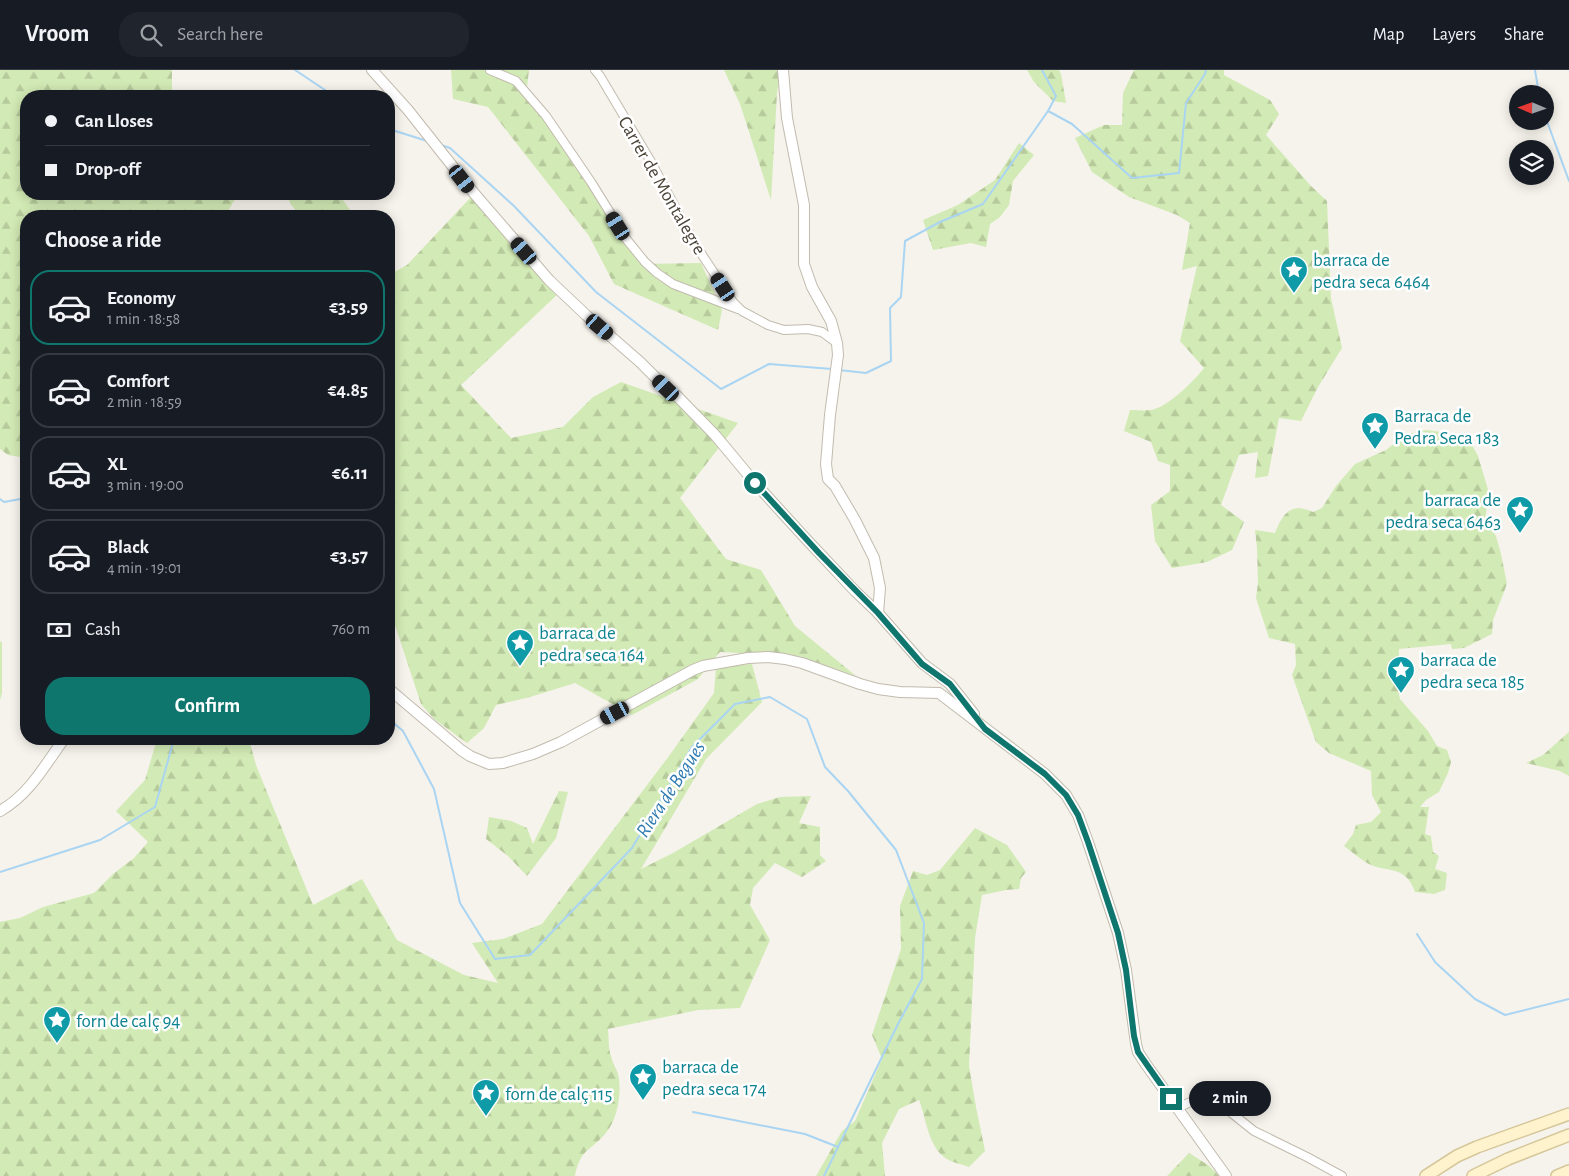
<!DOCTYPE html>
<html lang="en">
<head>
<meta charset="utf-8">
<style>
  :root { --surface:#171b24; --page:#20242c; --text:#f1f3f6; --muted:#9ea1a6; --line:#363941; --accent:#0f766e }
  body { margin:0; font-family:"Alegreya Sans",sans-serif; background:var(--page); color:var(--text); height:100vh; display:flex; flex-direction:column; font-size:19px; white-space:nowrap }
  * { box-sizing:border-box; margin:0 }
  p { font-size:16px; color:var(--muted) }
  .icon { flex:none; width:28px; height:28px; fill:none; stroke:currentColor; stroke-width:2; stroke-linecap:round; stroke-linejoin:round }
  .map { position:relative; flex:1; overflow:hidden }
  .details { position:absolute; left:20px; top:140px; width:375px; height:535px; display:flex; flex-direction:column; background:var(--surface); border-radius:20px; box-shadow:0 2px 12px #0003 }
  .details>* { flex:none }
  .hud { position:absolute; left:20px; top:20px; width:375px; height:110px; border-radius:20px; box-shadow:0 2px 12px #0003; display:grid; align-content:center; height:110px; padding:0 25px; background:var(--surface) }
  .needle { width:32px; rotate:272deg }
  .tools { position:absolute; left:1509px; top:15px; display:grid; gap:10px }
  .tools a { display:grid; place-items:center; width:45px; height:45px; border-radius:50%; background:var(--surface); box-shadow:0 2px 12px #0003; font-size:25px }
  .end { position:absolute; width:22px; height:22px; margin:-11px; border:6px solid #0f766e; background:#fff; box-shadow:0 0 0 2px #fff }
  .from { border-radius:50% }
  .bubble { position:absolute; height:35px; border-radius:18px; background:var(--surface); box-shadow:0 2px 12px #0003; font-size:16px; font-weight:700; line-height:35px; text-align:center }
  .car { position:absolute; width:15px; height:30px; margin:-15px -8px; border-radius:6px; box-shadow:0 0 4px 1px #0007; background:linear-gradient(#222 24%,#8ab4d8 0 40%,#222 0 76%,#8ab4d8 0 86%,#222 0) }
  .hud b { display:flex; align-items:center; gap:18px; height:48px; font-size:19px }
  .hud b+b { border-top:1px solid var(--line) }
  .hud i { width:12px; height:12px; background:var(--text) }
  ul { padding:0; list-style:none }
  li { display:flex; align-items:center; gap:15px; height:75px; margin:0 10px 8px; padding:0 15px; border:2px solid var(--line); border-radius:20px }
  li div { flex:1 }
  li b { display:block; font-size:19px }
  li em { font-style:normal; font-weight:700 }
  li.active { border-color:var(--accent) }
  li>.icon { width:45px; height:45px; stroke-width:1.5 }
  h2 { padding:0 25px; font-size:22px; line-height:60px }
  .pay { display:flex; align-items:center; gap:12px; height:55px; padding:0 25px; font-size:19px }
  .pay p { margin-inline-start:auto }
  .primary-button { display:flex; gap:10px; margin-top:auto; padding:10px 25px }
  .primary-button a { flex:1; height:58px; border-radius:20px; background:var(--accent); color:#fff; font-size:20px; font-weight:700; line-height:58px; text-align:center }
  header { display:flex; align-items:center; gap:30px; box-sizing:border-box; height:70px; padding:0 25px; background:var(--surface); border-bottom:1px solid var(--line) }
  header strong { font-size:24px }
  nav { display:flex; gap:28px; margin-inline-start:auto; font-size:18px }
  .search { width:350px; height:45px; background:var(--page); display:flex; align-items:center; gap:12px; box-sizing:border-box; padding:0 18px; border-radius:20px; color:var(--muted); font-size:19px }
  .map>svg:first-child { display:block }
</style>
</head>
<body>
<header>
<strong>Vroom</strong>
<div class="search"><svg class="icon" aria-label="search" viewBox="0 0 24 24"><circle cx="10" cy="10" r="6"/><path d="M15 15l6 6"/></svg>Search here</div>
<nav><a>Map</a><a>Layers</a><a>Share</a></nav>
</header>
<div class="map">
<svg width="1569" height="1106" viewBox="0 0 1569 1106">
  <defs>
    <pattern id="forest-firs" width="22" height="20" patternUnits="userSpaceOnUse" patternTransform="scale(1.25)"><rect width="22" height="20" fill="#d2eab5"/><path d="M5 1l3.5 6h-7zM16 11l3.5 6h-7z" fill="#b6ca9c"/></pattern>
  </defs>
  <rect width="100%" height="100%" fill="#f6f3ec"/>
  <!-- forest -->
  <g fill="url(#forest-firs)">
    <path d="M0,0h172v26h-146v98h212l-13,22h-199v242l-18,-3 -8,-6z"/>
    <path d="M451,0h78l-2,17 114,177 60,-1 21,47 -4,20 -104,-46 -25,-48 -101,-129 -35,-8z"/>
    <path d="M724,0h57l-4,23 -6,107 -31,-96z"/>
    <path d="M1027,0h32l2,4 5,29 -13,-2 -19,-19z"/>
    <path d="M1134,0h90v5l46,25 9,14 -13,21 45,51 16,15 4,97 11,50 -24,39 -17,34 -22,-3 -11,58 -13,2 3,-26 -19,3 -18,50 23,17 -12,28 -25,12 -35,6 -17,-27 -4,-36 19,-14v-26l-12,-4 -7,-19 -27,-11 6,-21c7,0 14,1 21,0 16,-2 44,-30 53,-42l-24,-27 17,-75 -15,4 8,-47 -13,-8 -48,-18 -37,-25 -17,-34 29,-13h18l1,-32z"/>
    <path d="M1019,73l15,12 -21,26 -4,24 -9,12 -10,7 -4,23 -15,-4 -38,7 -10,-30 35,-15 37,-25z"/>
    <path d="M286,124h53l15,22h-53l-10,-11z"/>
    <path d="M471,127l88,96 -98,92 50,53 52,-11 30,-30 28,-15 117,41 -58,75 46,61 35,11 34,56 61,50 -57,-20 -79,-4 -22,27 -66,36 -57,-32 -45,14 -34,8 -12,23 -17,15 -33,-24 -13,-15 -30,-91 -2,-14v-324l18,-10z"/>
    <path d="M1426,360l23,3 23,12 6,11 11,37 -4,27 11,16 5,18 6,30 -14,36 -1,14 -28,14 -12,1 -1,-5 -52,5 -1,41 2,9 28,32 9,15 10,4 4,12 -3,11 -9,19 -13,8 -6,7h9l-4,27 6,2 2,16 6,4 -4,13 12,4 -2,17 -11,4 -19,-2c-10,-29 -29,-18 -48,-29 -8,-5 -15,-11 -23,-17l9,-12 3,-9 15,-3 10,-10 -9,-17 -1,-24 -42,-18 -13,-11 -24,-67 4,-10 -1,-21 -26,-6 -13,-40 2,-15 -1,-35 -2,-18 20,3c8,-20 16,-31 38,-21l9,-4 14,-22 19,-22 31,-14 19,-15z"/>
    <path d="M0,571l2,2v50l-2,7z"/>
    <path d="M752,594l10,38 -56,57 -65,110 32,-16 84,-49 23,-7 31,-1 -12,27 21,4v28l6,6 -24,16 -27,-14 -22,25 -3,17 20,35 -30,68 -42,2 -90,19c1,9 0,19 3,27 1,6 5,12 7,18 4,17 0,43 -10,56 -14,20 -28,17 -33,46h-575v-254l20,-4 23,-11 51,-14 19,-19 21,-16 14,-16 -32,-31 29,-31 12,-41h92l7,26 57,140 49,-26 35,61 67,35 34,8 -26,-40 31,-4 39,-15 127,-168 45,-63 2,-27z"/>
    <path d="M1569,662v44l-9,-5 -34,-8 17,-8z"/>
    <path d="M559,721l9,1 -12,46 -29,38 -19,-20 -22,-17 3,-22 22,4 16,7 6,16z"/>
    <path d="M975,758l32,17 19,27 -5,6 -2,11 -13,1 -24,5 -7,43 -6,128 7,41 9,44 -16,16c-7,-3 -16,-4 -22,-8 -19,-11 -21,-42 -28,-59l-20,9 -17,34 3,33h-69l26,-45 13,-10 27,-62 -10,-24 29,-86 -1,-43 13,-35 14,4 13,-5z"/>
    <path d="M1189,1083l19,12 11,11h-52z"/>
  </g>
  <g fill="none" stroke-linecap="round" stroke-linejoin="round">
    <!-- stream -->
    <g stroke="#a9d4f2" stroke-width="2">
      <path d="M295,0l39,26"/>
      <path d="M1042,0l14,26 -8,15 24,13 60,54 47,-5 7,-70 19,-29 1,-4"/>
      <path d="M1535,0l4,24"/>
      <path d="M1545,46l24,65"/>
      <path d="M389,59l38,12"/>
      <path d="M441,75l9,3 64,58 82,86 125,97 48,-25 63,5"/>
      <path d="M839,300l27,3 25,-12 -1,-53 11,-11 4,-56 35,-19 43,-18 65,-93"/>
      <path d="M0,429l4,3 22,-4"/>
      <path d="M389,649l14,12 31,58 26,114 35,56 35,-4 102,-107 60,-101 43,-43 35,-7 37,22 18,48 23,24 48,59 28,73 -2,56 -24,45 -74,152"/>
      <path d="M0,802l100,-32 55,-33 19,-68"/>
      <path d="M1417,864l18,28 40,37 30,16 64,-16"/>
      <path d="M693,1042l112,22 33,13"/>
    </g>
    <defs>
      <g id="minor">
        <path d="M490,0l26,11 30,35 45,66 36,58 18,22 12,11 16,11 65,25"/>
        <path d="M595,0l5,6 50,84 45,84 38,58 9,9 26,14 16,5 24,-1 14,3 15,11"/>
        <path d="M1177,1038l18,-8 34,11 25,20 53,26 35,19"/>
      </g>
      <g id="tertiary">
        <path d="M372,0l36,40 65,82 76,88 37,35 54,47 26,26 11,8 38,39 40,48 52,57 48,51 23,22 44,50 28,21 24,30"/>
        <path d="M783,0l4,48 17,87v59l8,23 19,34 6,22 1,12 -8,60 -4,49 2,15 7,7 20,34 19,38 6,30 -2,25"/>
        <path d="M389,619l72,61 9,6 19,8 14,-1 30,-9 28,-12 132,-72 10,-4 45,-8 20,-1 17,2 17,4 58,21 18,5 22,3 39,1 106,81 21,21 12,20 10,27 30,91 8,37 10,74 2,8 7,11 81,113"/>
        <path d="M0,741c29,-16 45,-46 64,-72"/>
      </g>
      <g id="secondary">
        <path d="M1426,1106l31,-20 20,-9 92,-33"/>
        <path d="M1473,1106l35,-17 61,-24"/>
        <path d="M1557,1106l12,-5"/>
      </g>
    </defs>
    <!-- minor casing -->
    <use href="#minor" stroke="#c2bbae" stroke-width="10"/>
    <!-- tertiary casing -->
    <use href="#tertiary" stroke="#c2bbae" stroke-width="12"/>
    <!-- secondary casing -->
    <use href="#secondary" stroke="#d6c79b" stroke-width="14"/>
    <!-- minor -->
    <use href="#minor" stroke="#fff" stroke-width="8"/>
    <!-- tertiary -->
    <use href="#tertiary" stroke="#fff" stroke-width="10"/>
    <!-- secondary -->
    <use href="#secondary" stroke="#fff3cd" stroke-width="11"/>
  </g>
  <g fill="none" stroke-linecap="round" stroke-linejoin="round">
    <!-- route -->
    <path stroke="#0f766e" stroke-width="6" d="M755,413l64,70 59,60 44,51 28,20 35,45 60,45 21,21 12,20 10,27 30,91 8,37 8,66 4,16 33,47"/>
  </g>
  <!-- icons -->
  <defs>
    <symbol id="sight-pin" viewBox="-11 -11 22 30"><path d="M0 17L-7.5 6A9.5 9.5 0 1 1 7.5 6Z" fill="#0f9aa8" stroke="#fff"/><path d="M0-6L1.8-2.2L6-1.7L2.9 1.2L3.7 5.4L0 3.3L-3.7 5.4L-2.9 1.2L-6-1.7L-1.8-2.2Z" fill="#fff"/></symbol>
  </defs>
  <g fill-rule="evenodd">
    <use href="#sight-pin" x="1278" y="184" width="32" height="43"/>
    <use href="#sight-pin" x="1359" y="340" width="32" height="43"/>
    <use href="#sight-pin" x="1504" y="424" width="32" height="43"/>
    <use href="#sight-pin" x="504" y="557" width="32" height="43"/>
    <use href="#sight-pin" x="1385" y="584" width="32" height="43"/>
    <use href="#sight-pin" x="41" y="934" width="32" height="43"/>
    <use href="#sight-pin" x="627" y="991" width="32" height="43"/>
    <use href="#sight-pin" x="470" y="1007" width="32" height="43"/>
  </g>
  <g text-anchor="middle" stroke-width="5" stroke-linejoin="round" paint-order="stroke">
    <!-- street labels -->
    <g font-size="19" fill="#4b4439" stroke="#fff">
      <text transform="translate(663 115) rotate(60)" y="7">Carrer de Montalegre</text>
    </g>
    <!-- culture labels -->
    <g font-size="19" fill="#0d838f" stroke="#fff" text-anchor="start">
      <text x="1313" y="196">barraca de<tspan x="1313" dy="22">pedra seca 6464</tspan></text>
      <text x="1394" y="352">Barraca de<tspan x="1394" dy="22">Pedra Seca 183</tspan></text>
      <text x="1501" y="436" text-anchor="end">barraca de<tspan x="1501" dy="22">pedra seca 6463</tspan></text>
      <text x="539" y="569">barraca de<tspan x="539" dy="22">pedra seca 164</tspan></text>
      <text x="1420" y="596">barraca de<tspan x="1420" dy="22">pedra seca 185</tspan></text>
      <text x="76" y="957">forn de calç 94</text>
      <text x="662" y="1003">barraca de<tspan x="662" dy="22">pedra seca 174</tspan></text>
      <text x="505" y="1030">forn de calç 115</text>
    </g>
    <!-- water labels -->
    <g font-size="20" font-style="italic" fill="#2e7ab2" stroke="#fff">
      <text transform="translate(670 719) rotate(-57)" y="7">Riera de Begues</text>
    </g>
  </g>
</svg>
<div class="tools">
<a><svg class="needle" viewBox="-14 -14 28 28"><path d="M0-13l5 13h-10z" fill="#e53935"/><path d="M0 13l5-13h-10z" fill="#9ea1a6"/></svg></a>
<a><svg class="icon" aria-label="layers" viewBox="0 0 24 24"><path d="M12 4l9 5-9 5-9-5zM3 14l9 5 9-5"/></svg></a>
</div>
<i class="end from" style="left:755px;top:413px"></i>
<i class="end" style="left:1171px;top:1029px"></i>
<div class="bubble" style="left:1189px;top:1011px;width:82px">2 min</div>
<i class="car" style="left:462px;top:109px;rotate:142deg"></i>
<i class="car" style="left:618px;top:156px;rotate:328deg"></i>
<i class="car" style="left:524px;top:181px;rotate:319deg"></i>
<i class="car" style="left:723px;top:217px;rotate:327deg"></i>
<i class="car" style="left:600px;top:257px;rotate:131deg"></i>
<i class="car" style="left:666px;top:318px;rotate:314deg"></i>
<i class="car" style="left:615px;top:643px;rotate:242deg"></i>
<div class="hud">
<b><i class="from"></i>Can Lloses</b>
<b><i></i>Drop-off</b>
</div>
<section class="details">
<h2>Choose a ride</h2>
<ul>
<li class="active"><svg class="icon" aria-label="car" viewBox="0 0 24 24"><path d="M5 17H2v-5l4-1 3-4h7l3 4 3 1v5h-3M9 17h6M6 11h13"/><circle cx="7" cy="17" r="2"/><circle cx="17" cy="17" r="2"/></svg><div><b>Economy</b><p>1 min · 18:58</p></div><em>€3.59</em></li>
<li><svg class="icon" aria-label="car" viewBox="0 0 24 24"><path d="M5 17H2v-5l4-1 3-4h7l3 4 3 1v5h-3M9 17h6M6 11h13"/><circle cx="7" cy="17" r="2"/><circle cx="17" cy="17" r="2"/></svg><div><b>Comfort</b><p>2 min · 18:59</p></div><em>€4.85</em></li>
<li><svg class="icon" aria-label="car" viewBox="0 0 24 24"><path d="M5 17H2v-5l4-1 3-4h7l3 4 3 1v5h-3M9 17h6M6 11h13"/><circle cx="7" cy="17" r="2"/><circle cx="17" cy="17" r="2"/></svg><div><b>XL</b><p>3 min · 19:00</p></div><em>€6.11</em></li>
<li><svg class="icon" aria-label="car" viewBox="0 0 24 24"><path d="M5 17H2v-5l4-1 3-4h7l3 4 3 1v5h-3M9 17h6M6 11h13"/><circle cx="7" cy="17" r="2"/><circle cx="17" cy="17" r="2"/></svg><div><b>Black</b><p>4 min · 19:01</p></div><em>€3.57</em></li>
</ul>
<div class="pay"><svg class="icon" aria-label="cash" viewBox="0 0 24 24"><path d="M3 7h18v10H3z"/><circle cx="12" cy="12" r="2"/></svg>Cash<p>760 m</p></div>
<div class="primary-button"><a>Confirm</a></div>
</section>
</div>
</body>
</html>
